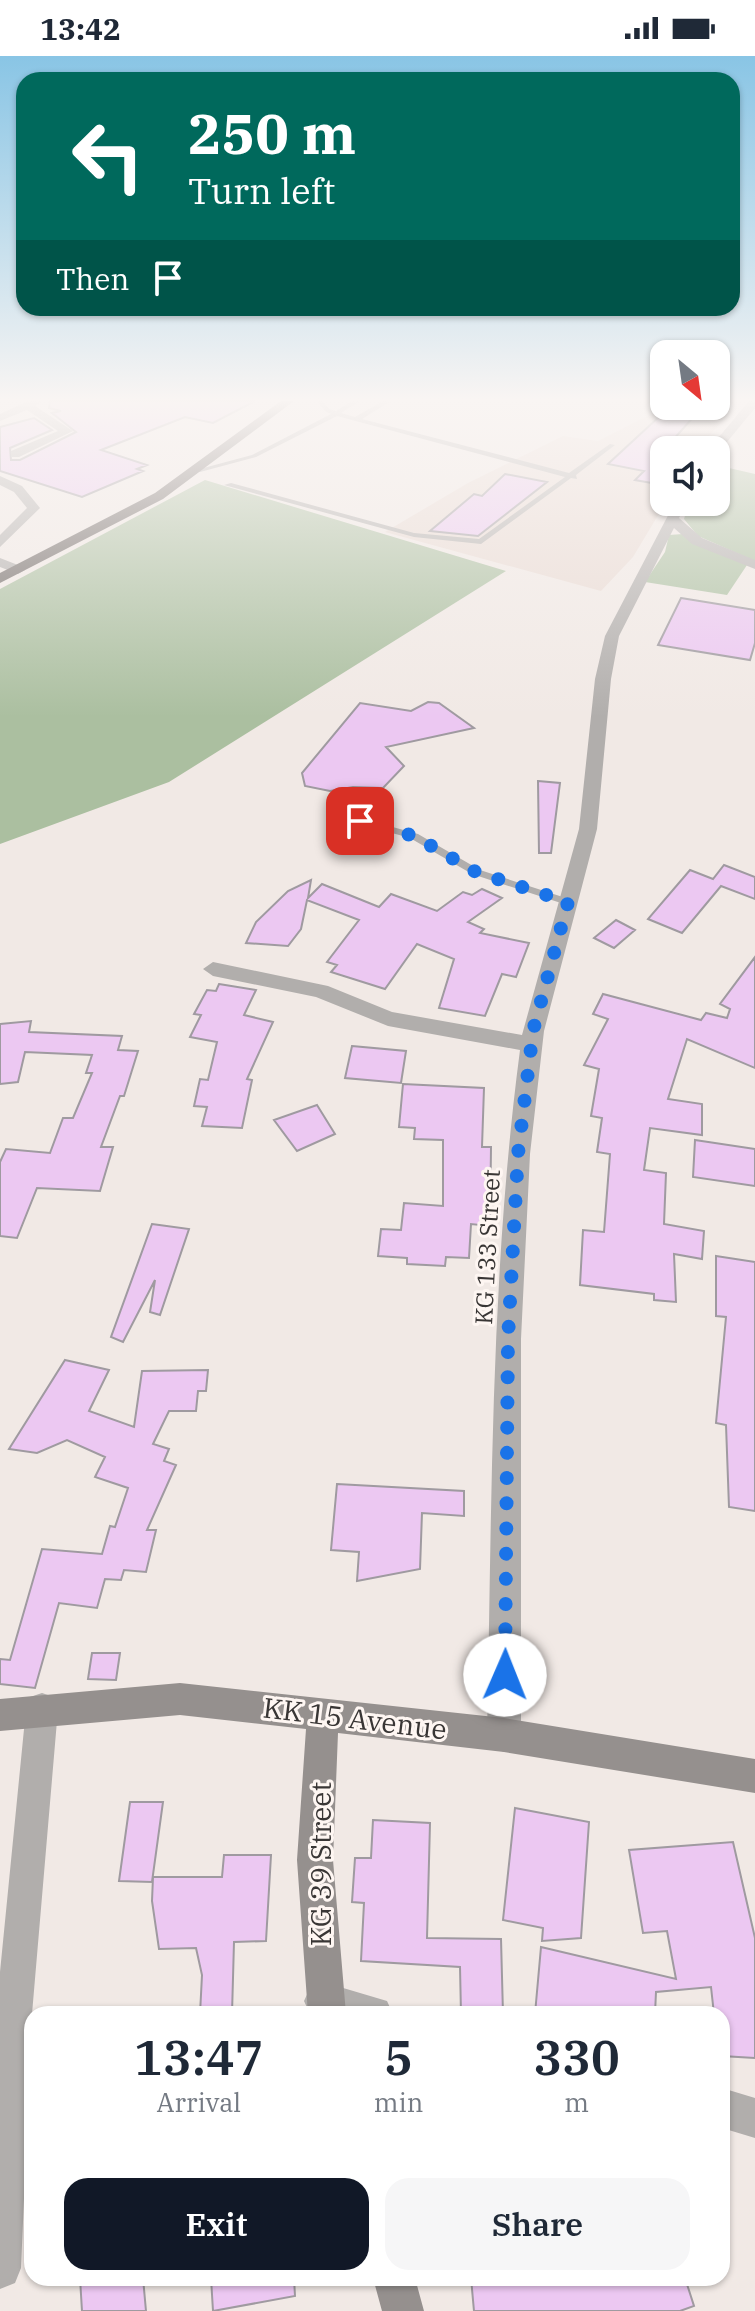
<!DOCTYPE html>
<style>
:root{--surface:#fff;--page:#f6f6f7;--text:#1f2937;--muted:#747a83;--accent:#111827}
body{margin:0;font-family:"IBM Plex Serif",serif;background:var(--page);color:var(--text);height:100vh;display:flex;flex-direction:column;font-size:30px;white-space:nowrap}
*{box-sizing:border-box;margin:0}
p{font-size:26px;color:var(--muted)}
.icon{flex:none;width:44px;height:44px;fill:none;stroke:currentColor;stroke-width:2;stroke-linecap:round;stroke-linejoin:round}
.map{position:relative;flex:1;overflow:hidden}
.panel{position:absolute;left:24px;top:1950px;width:706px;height:280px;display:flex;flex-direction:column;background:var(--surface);border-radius:24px;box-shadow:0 2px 6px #0004}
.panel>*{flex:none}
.banner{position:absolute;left:16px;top:16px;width:724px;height:244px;border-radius:24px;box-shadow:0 2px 6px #0004;background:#00695c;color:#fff;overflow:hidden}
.needle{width:52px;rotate:151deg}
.controls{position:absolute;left:650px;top:284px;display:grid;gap:16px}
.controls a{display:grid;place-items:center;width:80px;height:80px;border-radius:16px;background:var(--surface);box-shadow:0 2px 6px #0004;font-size:40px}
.pin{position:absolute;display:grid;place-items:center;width:68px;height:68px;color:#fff;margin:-34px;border-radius:16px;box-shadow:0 4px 12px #0006}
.me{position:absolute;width:88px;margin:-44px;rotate:1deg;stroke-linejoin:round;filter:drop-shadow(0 0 6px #0008)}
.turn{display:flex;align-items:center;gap:28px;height:168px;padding:0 40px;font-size:36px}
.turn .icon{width:104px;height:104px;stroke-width:2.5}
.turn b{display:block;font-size:56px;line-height:68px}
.then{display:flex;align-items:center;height:76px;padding:0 40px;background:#0003;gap:16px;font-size:30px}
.eta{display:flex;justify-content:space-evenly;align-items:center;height:136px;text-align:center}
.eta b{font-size:48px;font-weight:600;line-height:56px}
.button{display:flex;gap:16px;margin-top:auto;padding:16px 40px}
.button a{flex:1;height:92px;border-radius:24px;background:var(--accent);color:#fff;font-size:32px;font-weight:600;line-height:92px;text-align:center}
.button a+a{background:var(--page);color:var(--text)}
.status{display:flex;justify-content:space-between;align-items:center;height:56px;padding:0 40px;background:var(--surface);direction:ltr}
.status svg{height:22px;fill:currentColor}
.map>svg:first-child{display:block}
.built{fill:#e9dad3}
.green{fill:#abbfa0}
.building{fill:#ecc8f2;stroke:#9f9aa0;stroke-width:2}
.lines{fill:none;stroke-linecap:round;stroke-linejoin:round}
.lane{fill:#b1aeac;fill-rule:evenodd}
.street{fill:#b1aeac;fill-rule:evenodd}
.secondary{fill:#95908e;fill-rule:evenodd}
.highway{fill:#706966;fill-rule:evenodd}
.route{stroke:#1a73e8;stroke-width:14;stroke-dasharray:0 25.2}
.labels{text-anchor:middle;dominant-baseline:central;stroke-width:6;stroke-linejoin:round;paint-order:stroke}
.street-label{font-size:24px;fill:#393635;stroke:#fef6f2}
.near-street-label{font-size:28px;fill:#393635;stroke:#fef6f2}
</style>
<div class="status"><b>13:42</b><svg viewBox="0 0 49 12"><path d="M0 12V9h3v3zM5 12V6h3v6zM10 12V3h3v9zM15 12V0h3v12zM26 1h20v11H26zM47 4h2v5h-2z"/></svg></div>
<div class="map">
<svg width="755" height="2255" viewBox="0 0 755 2255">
<rect width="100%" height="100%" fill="#f1e9e5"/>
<!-- built -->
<path class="built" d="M716,347L733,353L696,394H664L666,446L633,501L601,535L385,476L468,427L563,380L598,385L667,350H716Z"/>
<!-- green -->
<path class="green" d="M716,409L755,418V505L698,480L684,463L689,446H716Z
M205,424L506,515L169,726L0,788V533Z
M683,478L747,509L727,539L645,526L665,496L669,479Z"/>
<!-- building -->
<path class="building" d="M50,345H255L213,367L185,361L101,394L147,409L137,413L143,415L82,441L0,415V371L34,362L52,374L10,392L11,404H20L76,376L52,357L61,355L49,352Z
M674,354L697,357L664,394V421L657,428L635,424L644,415L608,408L662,358L669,359Z
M505,418L547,426L478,480L430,475L474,438L482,440Z
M681,542L755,554V587L750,604L658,589Z
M428,646L439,647L474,672L386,691L404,710L383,732L353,731L330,735L305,730L302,717L360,647L411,655Z
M538,725L560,727L551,797H539Z
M724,809L755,821V843L721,830L682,877L648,863L690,814L713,823Z
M311,824L308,842L322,828L379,851L391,838L437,855L463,836L472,839L482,833L502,842L468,866L484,873L480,877L529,887L516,921L502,918L485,960L439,952L454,903L417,888L385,933L331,916L337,909L327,906L359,864L307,844L301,873L288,890L246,887L256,866L288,835Z
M616,864L635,874L614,892L594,882Z
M755,901V1012L687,983L668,1043L702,1048V1079L650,1072L644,1114L666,1117L664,1168L704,1175L702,1203L674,1198L676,1246L654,1244V1238L580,1229L583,1174L604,1176L610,1098L597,1096L602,1062L591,1060L599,1013L584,1009L608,963L593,958L603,938L701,964L706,957L727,962L730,953L720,948Z
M219,928L256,934L244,959L273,966L247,1023L252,1024L242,1072L202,1070L207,1051L194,1050L200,1023L208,1024L217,986L190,981L201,959L194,958L207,934L216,935Z
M31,965L29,976L122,980L118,994L138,995L124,1040H120L101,1091H113L100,1135L37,1132L17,1182L0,1180V1106L6,1093L50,1097L63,1062H73L92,1017H86L92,999L25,996L18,1026L0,1028V968Z
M352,990L406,995L401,1027L345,1022Z
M403,1028L484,1032L482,1091H491L490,1170L471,1168L469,1202L446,1201L445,1210L407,1208V1202L378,1200L381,1173L401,1174L404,1147L443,1150V1084L414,1083L415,1072L399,1071Z
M317,1049L335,1078L297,1095L274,1064Z
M695,1084L755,1093V1130L693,1121Z
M152,1168L189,1173L160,1259L150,1256L155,1224L123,1286L111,1281Z
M716,1200L755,1206V1455L729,1451L726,1369L716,1367L726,1261L716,1260Z
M65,1304L109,1314L89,1355L134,1371L142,1315L208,1314L206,1335H198L196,1355H169L153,1388L169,1393L164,1405L176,1409L147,1474H156L146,1516L124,1514L121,1524L105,1523L97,1552L59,1547L35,1632L0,1628V1603L10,1604L42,1493L102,1498L110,1470L115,1471L128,1432L95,1421L105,1401L67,1384L37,1397L9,1393Z
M337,1428L464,1435V1460L422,1457L420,1513L357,1525L359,1496L331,1494Z
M92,1597H120L116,1624L88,1623Z
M130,1746H163L152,1826L119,1825Z
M515,1752L589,1766L581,1882L542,1885L543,1872L503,1864Z
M373,1764L430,1767L427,1882L501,1883L503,1958H461L460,1911L361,1905L364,1847L352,1846L355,1802H371Z
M733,1786L755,1882V2002L722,2000V1958H714L711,1931L656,1936L655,1958H535L541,1891L676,1923L667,1875L643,1877L629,1794Z
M224,1799H271L266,1885L234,1886L232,1958H200L202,1919L196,1892L159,1893L152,1845L153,1821H222Z
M80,2222H143L146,2255H82Z
M211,2222H294L295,2240L213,2255Z
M471,2222H685L694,2250L680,2255H474Z"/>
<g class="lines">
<!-- lane -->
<path class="lane" d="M317,345H323L329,353L336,355L352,345H360L341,357L355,361L383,345H391L362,363L569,417L610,388L615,389L576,419L577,423L571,422L481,488L414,481L224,429L231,427L414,477L479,483L565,421L337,360L256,401L200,416L196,414L252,399L331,358L325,355Z
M360,762L418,778L480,814L572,844L574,846L572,848H564L472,818L410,782L356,767L355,765Z"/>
<!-- street -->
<path class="street" d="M28,345H43L35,350L73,375L19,401H11V395L58,375L27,354L0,365V358Z
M749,345H755V352L718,397L708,394Z
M0,420L22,430L40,452L0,491V479L27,452L14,436L0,429Z
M675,446H687L679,462L702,482L755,504V513L692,488L674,472L619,580L611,623L597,773L544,975L530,1098L521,1283V1679L516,1691L504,1696L492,1691L487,1679C492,1450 490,1221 520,994L388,970L316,941L213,920L203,913L213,906L328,930L392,956L522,979L579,773L595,623L605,580Z
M0,502L23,511L25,514L18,518L0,511Z
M42,1637L54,1641L58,1653L32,1958L21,2212L15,2227L0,2233V1916L26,1653L30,1641Z
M323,1926L387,1945L393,1958H310L304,1945L310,1932Z
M722,2032L755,2042V2082L722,2072Z"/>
<!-- secondary -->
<path class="secondary" d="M180,1627L504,1662L755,1703V1737L504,1696L338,1677L333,1804L346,1958H308L297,1804L306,1673L180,1659L0,1675V1643Z
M373,2222H415L424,2255H382Z"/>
<!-- highway -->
<path class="highway" d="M281,345H294L163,443L0,527V517L155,437Z"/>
</g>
<!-- sky -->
<linearGradient id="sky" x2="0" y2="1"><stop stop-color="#89c5e5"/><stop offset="0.52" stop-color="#f9f5f3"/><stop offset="1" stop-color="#f9f5f3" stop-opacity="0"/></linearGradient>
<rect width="755" height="661" fill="url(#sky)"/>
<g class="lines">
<!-- route -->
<path class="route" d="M360,765L414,780L476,816L568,846L533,975L518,1098L508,1283L505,1619"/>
</g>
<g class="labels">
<!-- street labels -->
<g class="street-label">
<text transform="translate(487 1191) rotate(-87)">KG 133 Street</text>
</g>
<!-- near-street labels -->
<g class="near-street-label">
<text transform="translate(355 1662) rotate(7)">KK 15 Avenue</text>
<text transform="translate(320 1808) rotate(-90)">KG 39 Street</text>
</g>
</g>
</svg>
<div class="controls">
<a><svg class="needle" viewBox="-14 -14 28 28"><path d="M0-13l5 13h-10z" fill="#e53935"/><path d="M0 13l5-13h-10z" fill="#747a83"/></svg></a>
<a><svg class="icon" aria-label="sound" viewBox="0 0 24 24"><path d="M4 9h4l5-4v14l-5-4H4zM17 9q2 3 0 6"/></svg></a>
</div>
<div class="pin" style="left:360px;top:765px;background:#d93025"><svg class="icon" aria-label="arrive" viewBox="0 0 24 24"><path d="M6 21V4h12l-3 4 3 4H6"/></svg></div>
<svg class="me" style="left:505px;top:1619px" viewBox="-20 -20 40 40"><circle r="19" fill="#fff"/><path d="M0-13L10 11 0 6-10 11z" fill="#1a73e8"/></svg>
<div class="banner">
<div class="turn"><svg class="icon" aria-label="left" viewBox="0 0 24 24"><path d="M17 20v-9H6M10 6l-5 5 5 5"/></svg><div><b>250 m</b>Turn left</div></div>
<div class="then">Then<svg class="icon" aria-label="arrive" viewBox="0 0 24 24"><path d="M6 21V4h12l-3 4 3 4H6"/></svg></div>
</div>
<section class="panel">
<div class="eta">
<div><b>13:47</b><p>Arrival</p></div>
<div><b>5</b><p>min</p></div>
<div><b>330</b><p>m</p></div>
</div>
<div class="button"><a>Exit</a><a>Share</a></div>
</section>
</div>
